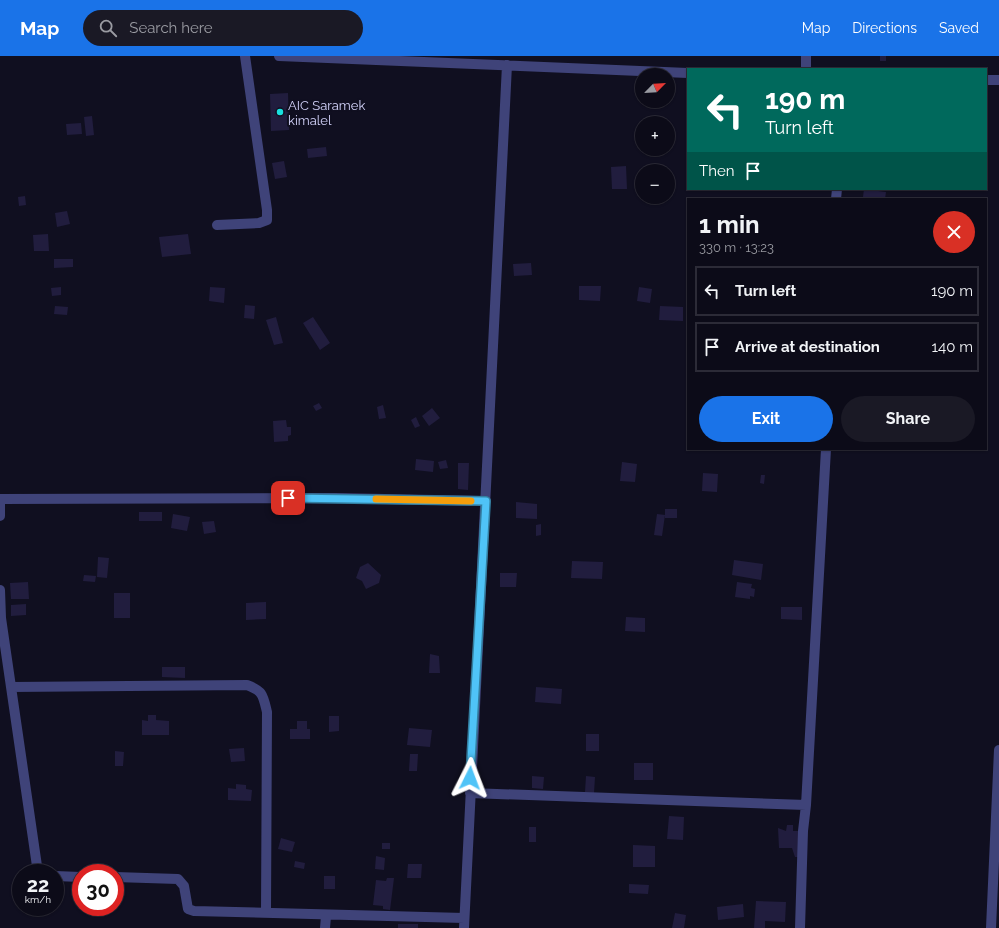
<!DOCTYPE html>
<meta charset="utf-8">
<style>
:root{--surface:#0c0b18;--page:#1a1925;--text:#f1f3f6;--muted:#9a9ba2;--line:#2c2b37;--accent:#1a73e8}
body{margin:0;font-family:Raleway,sans-serif;background:var(--page);color:var(--text);height:100vh;display:flex;flex-direction:column;font-size:15px;white-space:nowrap}
*{box-sizing:border-box;margin:0}
p{font-size:13px;color:var(--muted)}
.icon{flex:none;width:22px;height:22px;fill:none;stroke:currentColor;stroke-width:2;stroke-linecap:round;stroke-linejoin:round}
.map{position:relative;flex:1;overflow:hidden}
.panel{position:absolute;left:687px;top:142px;width:300px;height:252px;display:flex;flex-direction:column;background:var(--surface);border-radius:0px;box-shadow:0 1px 3px #0004,0 0 0 1px var(--line)}
.panel>*{flex:none}
.guide{position:absolute;left:687px;top:12px;width:300px;height:122px;border-radius:0px;box-shadow:0 1px 3px #0004,0 0 0 1px var(--line);background:#00695c;color:#fff;overflow:hidden}
.needle{width:26px;rotate:66deg}
.buttons{position:absolute;left:635px;top:12px;display:grid;gap:8px}
.buttons a{display:grid;place-items:center;width:40px;height:40px;border-radius:50%;background:var(--surface);box-shadow:0 1px 3px #0004,0 0 0 1px var(--line);font-size:20px}
.speed{position:absolute;left:12px;top:808px;display:flex;gap:8px;font-size:20px;font-weight:700;text-align:center}
.speed>*{display:grid;place-content:center;width:52px;height:52px;border-radius:50%;background:var(--surface);box-shadow:0 1px 3px #0004,0 0 0 1px var(--line);line-height:1}
.speed small{font-size:10px;font-weight:400}
.speed .limit{border:6px solid #d22;background:#fff;color:#111}
.pin{position:absolute;display:grid;place-items:center;width:34px;height:34px;color:#fff;margin:-17px;border-radius:8px;box-shadow:0 2px 6px #0006}
.me{position:absolute;width:44px;margin:-22px;rotate:3deg;stroke-linejoin:round;filter:drop-shadow(0 0 3px #0008)}
.turn{display:flex;align-items:center;gap:14px;height:84px;padding:0 12px;font-size:18px}
.turn .icon{width:52px;height:52px;stroke-width:2.5}
.turn b{display:block;font-size:28px;line-height:34px}
.then{display:flex;align-items:center;height:38px;padding:0 12px;background:#0003;gap:8px;font-size:15px}
.round{display:grid;place-items:center;flex:none;width:42px;height:42px;border-radius:21px;background:var(--page)}
.summary{display:flex;align-items:center;justify-content:space-between;height:68px;padding:0 12px}
h1{font-size:24px;font-weight:700;line-height:30px}
.action{display:flex;gap:8px;margin-top:auto;padding:8px 12px}
.action a{flex:1;height:46px;border-radius:24px;background:var(--accent);color:#fff;font-size:16px;font-weight:700;line-height:46px;text-align:center}
.action a+a{background:var(--page);color:var(--text)}
ul{padding:0;list-style:none}
li{display:flex;align-items:center;gap:12px;height:50px;margin:0 8px 6px;padding:0 4px;border:2px solid var(--line);border-radius:0px}
li div{flex:1}
li b{display:block;font-size:15px}
li em{font-style:normal}
header{display:flex;align-items:center;gap:24px;box-sizing:border-box;height:56px;padding:0 20px;background:var(--accent);color:#fff}
header strong{font-size:19px}
nav{display:flex;gap:22px;margin-inline-start:auto;font-size:14px}
.search{width:280px;height:36px;background:var(--page);display:flex;align-items:center;gap:10px;box-sizing:border-box;padding:0 14px;border-radius:22px;color:var(--muted);font-size:15px}
.map>svg:first-child{display:block}
.building{fill:#211d3e}
.lines{fill:none;stroke-linecap:round;stroke-linejoin:round}
.minor{stroke:#3f4379;stroke-width:10}
.route-casing{stroke:#337fa1;stroke-width:10}
.route{stroke:#4fc3f7;stroke-width:7}
.slow{stroke:#f59e0b;stroke-width:7}
.poi-dot{fill:#19e0e0;stroke:#100f20;stroke-width:1.5}
.labels{text-anchor:middle;dominant-baseline:central;stroke-width:4;stroke-linejoin:round;paint-order:stroke}
.poi-label{font-size:13px;fill:#d3d3fa;stroke:#100f20;text-anchor:start}
</style>
<header>
<strong>Map</strong>
<div class="search"><svg class="icon" aria-label="search" viewBox="0 0 24 24"><circle cx="10" cy="10" r="6"/><path d="M15 15l6 6"/></svg>Search here</div>
<nav><a>Map</a><a>Directions</a><a>Saved</a></nav>
</header>
<div class="map">
<svg width="999" height="872" viewBox="0 0 999 872">
<rect width="100%" height="100%" fill="#100f20"/>
<!-- building -->
<path class="building" d="M880,0H886V5H880Z
M288,37L289,74L271,75L270,38Z
M92,60L94,79L86,80L84,61Z
M81,67L82,78L67,79L66,68Z
M326,91L327,100L308,102L307,93Z
M284,105L287,121L275,123L272,107Z
M626,110L627,133H612L611,111Z
M864,133L886,136L885,143L863,141Z
M25,140L26,149L19,150L18,141Z
M67,155L70,168L57,171L55,157Z
M48,178L49,195H34L33,179Z
M188,178L191,198L162,201L159,181Z
M54,203H73V211L54,212Z
M531,207L532,219L514,220L513,208Z
M579,230H601L600,245L579,244Z
M61,231V239L52,240L51,232Z
M210,231L225,232L224,247L209,245Z
M639,231L652,233L650,247L637,245Z
M245,249L255,250L254,263L244,262Z
M55,250L68,251L67,259L54,258Z
M660,250L683,251V265L659,264Z
M276,261L283,287L274,289L266,264Z
M313,261L330,287L320,294L303,267Z
M319,347L322,352L316,355L313,350Z
M383,349L386,362L379,363L377,351Z
M432,352L440,362L429,370L422,360Z
M416,361L420,370L415,372L411,364Z
M286,364L287,371H291V379L288,380V385L274,386L273,365Z
M416,403L434,405L433,416L415,414Z
M446,404L448,412L440,413L438,406Z
M622,406L637,408L635,426L620,425Z
M458,407H469L468,434L458,433Z
M703,417L718,418L717,436L702,435Z
M761,419H765L764,428L760,427Z
M516,446L537,448V463L516,462Z
M665,453H677V462H665Z
M139,456H162V465H139Z
M173,458L190,461L187,475L171,472Z
M657,458L665,459L662,480L654,479Z
M214,465L216,476L204,478L202,466Z
M541,468V479L536,480V469Z
M98,501L109,502L107,522L97,521Z
M734,504L763,508L761,524L732,519Z
M572,505L603,506L602,523L571,522Z
M368,507L381,519L379,527L366,533L362,525L356,522L360,511Z
M500,517H517L516,531H500Z
M84,519L96,520L95,526L83,525Z
M28,526L29,543H11L10,527Z
M737,526L752,528L751,532L755,533L754,541L750,540V543L735,541Z
M114,537H130V562H114Z
M266,546V563L246,564V547Z
M26,548V559L11,560V549Z
M781,551H802V564L781,563Z
M626,561L645,562V576L625,575Z
M430,598L439,600L440,617H429Z
M162,611H185V622L162,621Z
M536,631L562,633L561,648L535,646Z
M148,659H156V664L169,665V679H142V664L148,665Z
M329,660H339V675L329,676Z
M297,665H307V673H310V683H290V673H297Z
M409,672L432,674L430,691L407,689Z
M586,678H599V695H586Z
M244,692L245,705L231,706L229,693Z
M115,695L124,696L123,710H115Z
M410,698H418L417,715H409Z
M634,707H653V724H634Z
M532,720L544,721L543,733L532,732Z
M586,720L595,721L594,737L585,736Z
M236,728L246,729V733L252,734L251,745L228,744V732L236,733Z
M669,760L684,761L683,784L667,783Z
M787,769H793V775H803L801,801H795L792,792H779L778,772L786,775Z
M529,771H536V786H529Z
M281,782L295,786L292,796L278,793Z
M382,787H390V793H382Z
M633,789L655,790V811H633Z
M376,800L385,802L384,814L375,813Z
M295,805L305,807L304,813L294,811Z
M408,808H422L421,822H407Z
M324,820H335V833H324Z
M387,822H394L390,854L383,853V850L373,849L376,824L386,825Z
M629,828L649,829L648,838L629,837Z
M756,845L786,846L785,866L765,865V872H754Z
M743,848L744,861L718,864L717,851Z
M675,857L686,859L684,872H672Z
M398,868H418V872H398Z"/>
<g class="lines">
<!-- minor -->
<path class="minor" d="M279,0L688,17
M806,13V0
M986,24H999
M836,143L837,133
M217,169L259,167L267,164V154L245,0
M0,443L335,442L486,445
M0,460V443
M0,534L1,562L37,810L42,817
M11,631L247,629C263,635 263,639 267,656L266,856
M470,737L806,749
M55,820L81,821
M115,821L178,823L184,830L188,853L194,855L464,862
M325,872L326,860
M464,872L507,9
M800,872L803,775L806,749L826,393
M991,872L999,694"/>
</g>
<g class="lines">
<!-- route casing -->
<g class="route-casing">
<path id="route" d="M288,442L486,445L470,722"/>
</g>
<!-- route -->
<use href="#route" class="route"/>
<!-- slow -->
<path class="slow" d="M376,443L471,445"/>
</g>
<!-- markers -->
<circle class="poi-dot" cx="280" cy="56" r="4"/>
<g class="labels">
<!-- poi labels -->
<g class="poi-label">
<text x="288" y="49">AIC Saramek<tspan x="288" dy="15">kimalel</tspan></text>
</g>
</g>
</svg>
<div class="buttons">
<a><svg class="needle" viewBox="-14 -14 28 28"><path d="M0-13l5 13h-10z" fill="#e53935"/><path d="M0 13l5-13h-10z" fill="#9a9ba2"/></svg></a>
<a>+</a>
<a>−</a>
</div>
<div class="speed"><div>22<small>km/h</small></div><div class="limit">30</div></div>
<div class="pin" style="left:288px;top:442px;background:#d93025"><svg class="icon" aria-label="arrive" viewBox="0 0 24 24"><path d="M6 21V4h12l-3 4 3 4H6"/></svg></div>
<svg class="me" style="left:470px;top:722px" viewBox="-20 -20 40 40"><path d="M0-17L14 15 0 8-14 15z" fill="#4fc3f7" stroke="#fff" stroke-width="4"/></svg>
<div class="guide">
<div class="turn"><svg class="icon" aria-label="left" viewBox="0 0 24 24"><path d="M17 20v-9H6M10 6l-5 5 5 5"/></svg><div><b>190 m</b>Turn left</div></div>
<div class="then">Then<svg class="icon" aria-label="arrive" viewBox="0 0 24 24"><path d="M6 21V4h12l-3 4 3 4H6"/></svg></div>
</div>
<section class="panel">
<div class="summary"><div><h1>1 min</h1><p>330 m · 13:23</p></div><a class="round" style="background:#d93025;color:#fff"><svg class="icon" aria-label="close" viewBox="0 0 24 24"><path d="M6 6l12 12M18 6L6 18"/></svg></a></div>
<ul>
<li><svg class="icon" aria-label="left" viewBox="0 0 24 24"><path d="M17 20v-9H6M10 6l-5 5 5 5"/></svg><div><b>Turn left</b></div><em>190 m</em></li>
<li><svg class="icon" aria-label="arrive" viewBox="0 0 24 24"><path d="M6 21V4h12l-3 4 3 4H6"/></svg><div><b>Arrive at destination</b></div><em>140 m</em></li>
</ul>
<div class="action"><a>Exit</a><a>Share</a></div>
</section>
</div>
